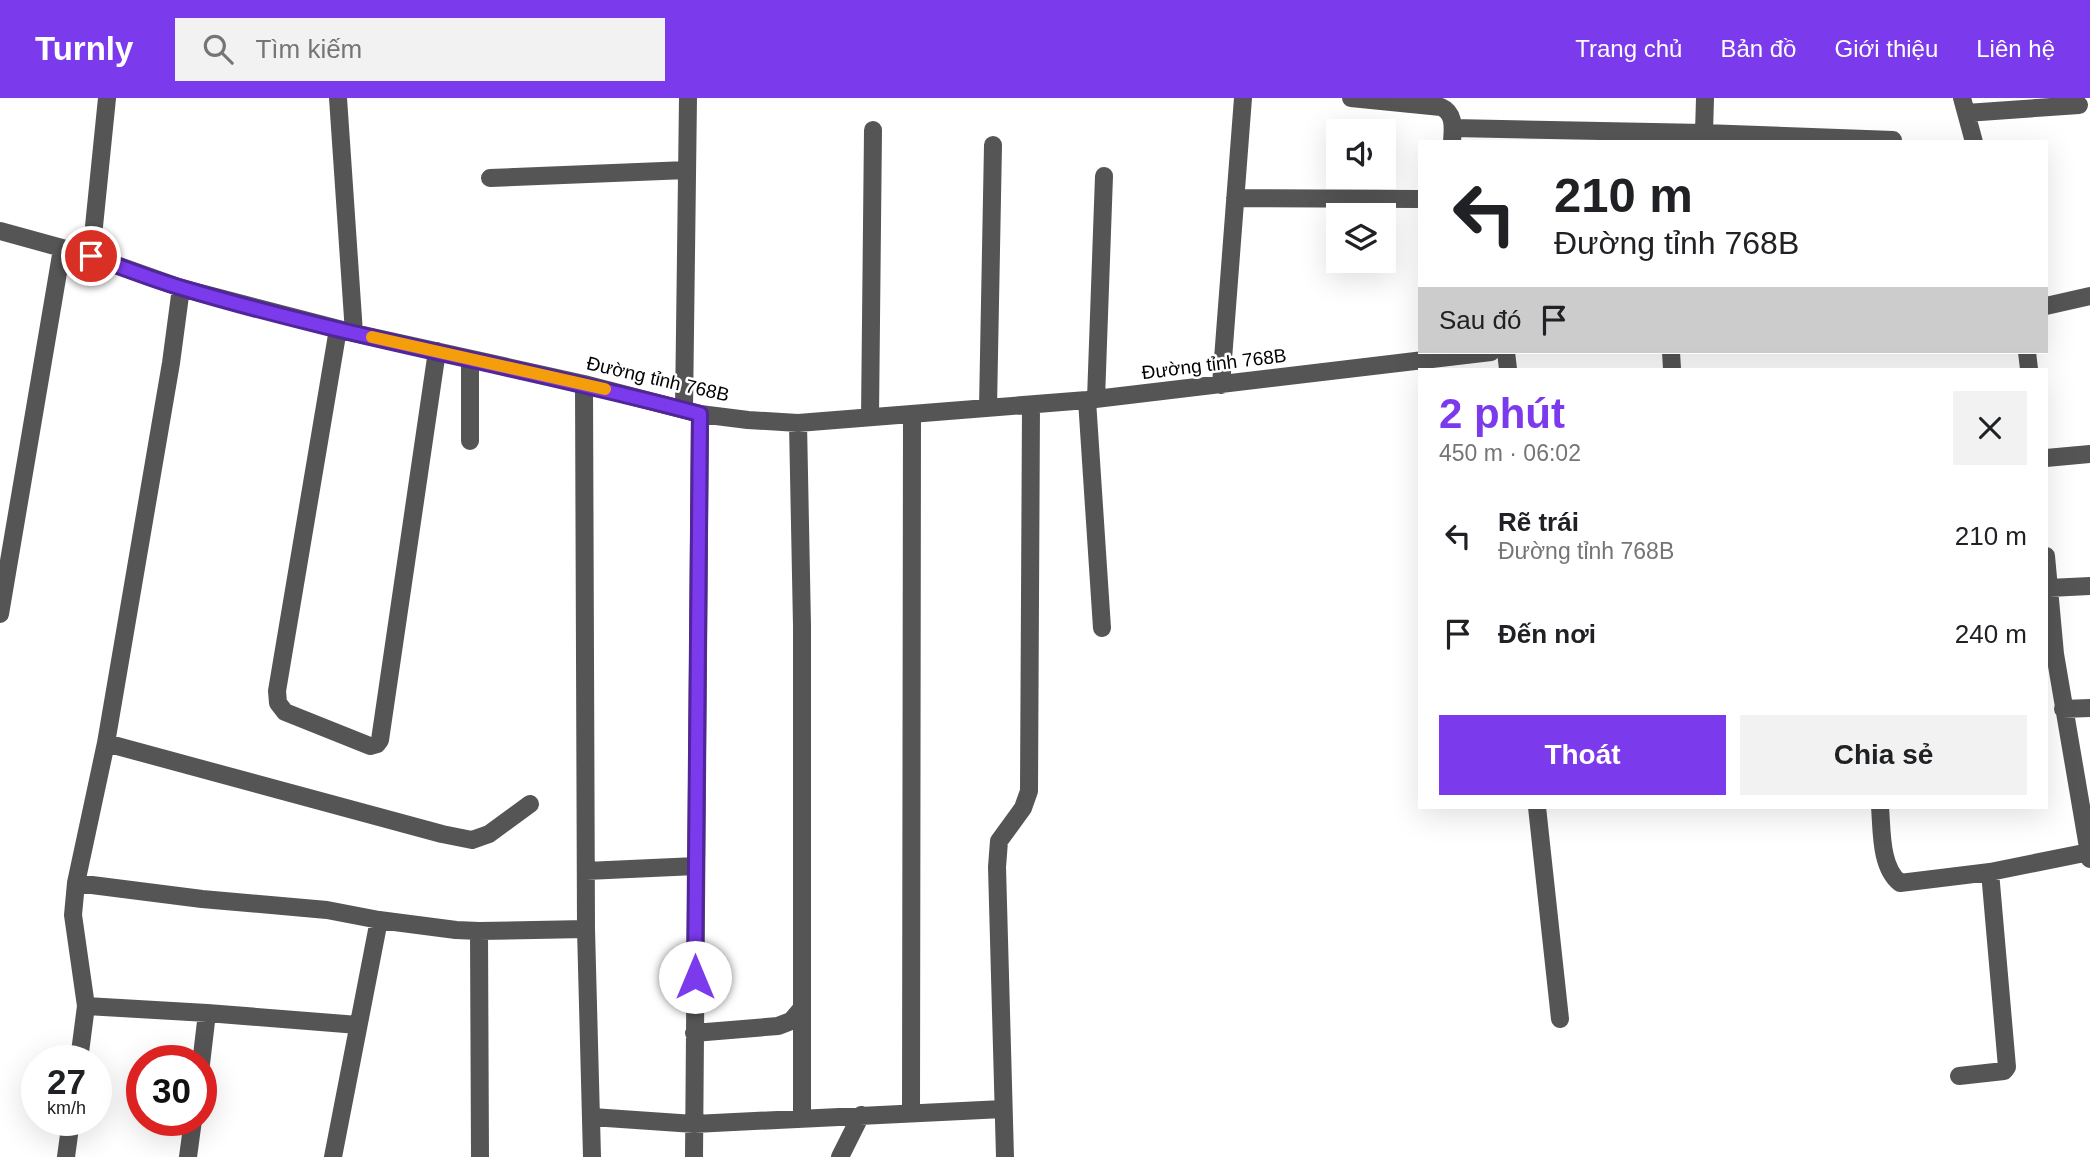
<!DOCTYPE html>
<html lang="vi">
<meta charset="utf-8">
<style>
:root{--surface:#fff;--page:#f2f2f2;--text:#202124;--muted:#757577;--accent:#7c3aed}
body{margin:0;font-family:Arial,sans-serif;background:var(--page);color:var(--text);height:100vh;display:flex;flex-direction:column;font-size:26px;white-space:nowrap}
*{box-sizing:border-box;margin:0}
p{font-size:23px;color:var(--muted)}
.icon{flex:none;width:38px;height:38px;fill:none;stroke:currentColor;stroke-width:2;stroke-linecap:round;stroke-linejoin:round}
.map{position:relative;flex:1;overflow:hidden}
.details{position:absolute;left:1418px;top:270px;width:630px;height:441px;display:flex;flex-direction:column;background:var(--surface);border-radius:0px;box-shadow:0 7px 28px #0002}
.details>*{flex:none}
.top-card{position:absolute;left:1418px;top:42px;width:630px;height:214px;border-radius:0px;box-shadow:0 7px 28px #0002;background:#fff;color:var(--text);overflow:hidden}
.buttons{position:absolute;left:1326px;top:21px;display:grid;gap:14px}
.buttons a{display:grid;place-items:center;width:70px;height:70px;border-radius:0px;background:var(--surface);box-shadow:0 7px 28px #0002;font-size:35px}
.speed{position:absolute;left:21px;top:947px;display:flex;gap:14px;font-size:35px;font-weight:700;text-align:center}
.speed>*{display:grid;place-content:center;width:91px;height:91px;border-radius:50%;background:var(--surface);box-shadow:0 7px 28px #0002;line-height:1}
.speed small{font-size:18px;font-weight:400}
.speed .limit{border:10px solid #d22;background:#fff;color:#111}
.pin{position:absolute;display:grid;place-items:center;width:60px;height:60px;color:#fff;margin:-30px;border:4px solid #fff;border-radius:50%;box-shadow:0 2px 7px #0007}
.me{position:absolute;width:77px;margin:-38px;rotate:0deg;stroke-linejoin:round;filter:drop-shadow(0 0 5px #0008)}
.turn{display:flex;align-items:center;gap:24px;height:147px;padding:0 21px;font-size:32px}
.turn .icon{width:91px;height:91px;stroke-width:2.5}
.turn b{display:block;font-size:49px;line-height:60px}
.then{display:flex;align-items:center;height:66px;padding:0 21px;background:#0003;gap:14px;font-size:26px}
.round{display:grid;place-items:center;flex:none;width:74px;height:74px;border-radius:0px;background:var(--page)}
.head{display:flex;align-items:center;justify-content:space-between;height:119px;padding:0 21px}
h1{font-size:42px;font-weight:700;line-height:52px;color:var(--accent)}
.button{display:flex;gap:14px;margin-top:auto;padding:14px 21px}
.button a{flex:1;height:80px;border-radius:0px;background:var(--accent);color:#fff;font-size:28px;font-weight:700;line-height:80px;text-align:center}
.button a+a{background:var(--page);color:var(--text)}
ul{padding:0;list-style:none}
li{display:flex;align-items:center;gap:21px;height:98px;padding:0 21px}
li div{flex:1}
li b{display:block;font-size:26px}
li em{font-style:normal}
header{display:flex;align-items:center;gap:42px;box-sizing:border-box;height:98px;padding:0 35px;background:var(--accent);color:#fff}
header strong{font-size:33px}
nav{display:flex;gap:38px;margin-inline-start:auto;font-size:24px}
.search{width:490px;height:63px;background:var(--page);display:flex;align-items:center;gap:18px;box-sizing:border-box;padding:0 24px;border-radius:0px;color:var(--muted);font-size:26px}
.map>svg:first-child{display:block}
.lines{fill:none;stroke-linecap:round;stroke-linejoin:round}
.minor{stroke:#555;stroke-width:18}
.route-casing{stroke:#51269a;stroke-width:18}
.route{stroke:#7c3aed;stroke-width:12}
.slow{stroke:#f59e0b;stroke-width:12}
.labels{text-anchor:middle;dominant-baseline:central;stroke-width:5;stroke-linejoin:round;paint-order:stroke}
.street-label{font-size:19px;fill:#000;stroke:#fff}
</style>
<header>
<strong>Turnly</strong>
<div class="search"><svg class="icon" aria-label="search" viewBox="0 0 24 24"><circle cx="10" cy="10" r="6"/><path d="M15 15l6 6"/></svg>Tìm kiếm</div>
<nav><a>Trang chủ</a><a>Bản đồ</a><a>Giới thiệu</a><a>Liên hệ</a></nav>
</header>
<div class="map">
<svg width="2090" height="1059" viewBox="0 0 2090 1059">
<rect width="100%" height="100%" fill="#fff"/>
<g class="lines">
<!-- minor -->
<path class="minor" d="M338,0L354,235
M1351,0L1441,9C1455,15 1453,30 1452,44
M1962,0L1974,44
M1966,15L2079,7
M1453,30L1704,35L1893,42
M1704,35L1705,0
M490,80L687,72
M1235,100L1419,101
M0,133L91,158L181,190L354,235L584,286L700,316L748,322L798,325L1087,302L1491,254
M91,158L107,0
M2046,208L2090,198
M338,231L277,593L278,605L285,614L370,648L377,646L380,642L437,253
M1506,254L1508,271
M1671,254L1672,271
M2027,254L2029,271
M584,286L586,831L592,1059
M1221,287L1243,0
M1096,301L1104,78
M1087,302L1102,530
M988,310L993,47
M684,311L688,0
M870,319L873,32
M798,325L802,528V1021
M470,343V261
M2046,360L2090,356
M2046,458L2055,556L2090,761
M2049,490L2090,488
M0,516L62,151
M2063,611L2090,610
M106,645L171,265L181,190
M1537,709L1560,921
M1880,709C1882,732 1880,769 1900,785L1990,774L2089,754
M586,773L696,768
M76,785L202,801L327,812L379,822L456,832L479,833L586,831
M479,833L480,1059
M86,908L207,915L201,966
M207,915L358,927
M694,935L778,928L791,923L802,910
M79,962L86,908L73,817L76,785L106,645L442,736L472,742L489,736L530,706
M1959,978L2004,973L2007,969L1990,774
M911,1015L912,316
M592,1019L694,1026L1003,1011
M66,1059L71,1022
M188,1059L193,1022
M333,1059L379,822
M694,1059L700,316
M840,1059L861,1017
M1005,1059L997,769L999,743L1023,710L1029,693L1031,307"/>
</g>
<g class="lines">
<!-- route casing -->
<g class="route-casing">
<path id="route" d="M91,158C121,169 151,181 182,190C352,241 528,270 700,316L695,879"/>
</g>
<!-- route -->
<use href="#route" class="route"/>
<!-- slow -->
<path class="slow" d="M372,239L605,291"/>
</g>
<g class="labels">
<!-- street labels -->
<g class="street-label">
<text transform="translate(1214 266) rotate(-7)">Đường tỉnh 768B</text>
<text transform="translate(658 281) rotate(13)">Đường tỉnh 768B</text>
</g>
</g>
</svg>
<div class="buttons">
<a><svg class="icon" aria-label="sound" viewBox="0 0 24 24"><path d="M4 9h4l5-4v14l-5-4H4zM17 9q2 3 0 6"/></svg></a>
<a><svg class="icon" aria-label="layers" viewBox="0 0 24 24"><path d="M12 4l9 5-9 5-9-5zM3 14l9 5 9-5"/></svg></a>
</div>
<div class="speed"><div>27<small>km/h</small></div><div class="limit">30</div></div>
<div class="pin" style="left:91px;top:158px;background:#d93025"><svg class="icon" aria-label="arrive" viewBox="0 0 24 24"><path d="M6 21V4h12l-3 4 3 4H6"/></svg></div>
<svg class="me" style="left:695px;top:879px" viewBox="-20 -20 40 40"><circle r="19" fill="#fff"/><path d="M0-13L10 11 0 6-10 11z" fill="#7c3aed"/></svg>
<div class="top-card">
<div class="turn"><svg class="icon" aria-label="left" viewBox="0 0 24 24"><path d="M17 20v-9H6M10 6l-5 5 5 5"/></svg><div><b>210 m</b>Đường tỉnh 768B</div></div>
<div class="then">Sau đó<svg class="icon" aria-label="arrive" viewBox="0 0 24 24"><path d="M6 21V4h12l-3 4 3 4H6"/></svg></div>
</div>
<section class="details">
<div class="head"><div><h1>2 phút</h1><p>450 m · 06:02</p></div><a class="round"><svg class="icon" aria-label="close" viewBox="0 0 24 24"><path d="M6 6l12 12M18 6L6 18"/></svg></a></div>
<ul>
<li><svg class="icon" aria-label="left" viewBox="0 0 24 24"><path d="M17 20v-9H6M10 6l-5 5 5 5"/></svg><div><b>Rẽ trái</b><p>Đường tỉnh 768B</p></div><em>210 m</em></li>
<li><svg class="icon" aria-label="arrive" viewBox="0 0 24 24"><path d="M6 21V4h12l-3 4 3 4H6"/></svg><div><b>Đến nơi</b></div><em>240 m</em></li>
</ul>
<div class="button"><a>Thoát</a><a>Chia sẻ</a></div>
</section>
</div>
